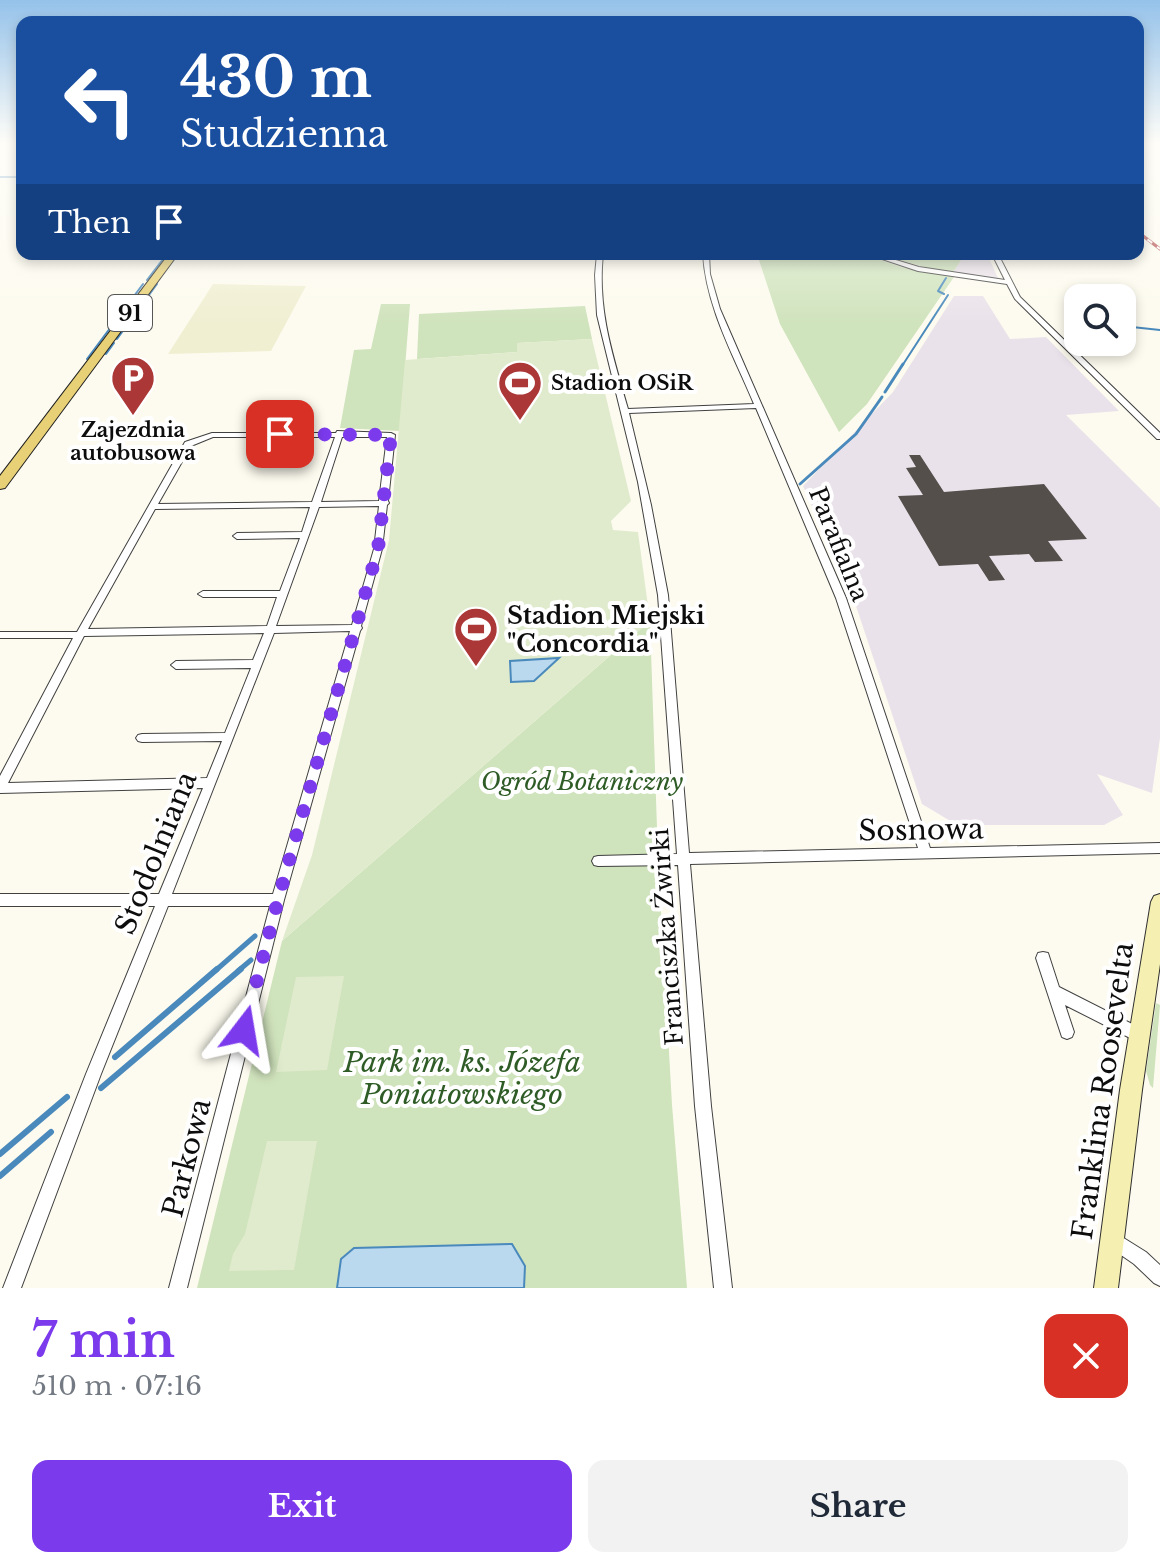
<!DOCTYPE html>
<meta charset="utf-8">
<style>
:root{--surface:#fff;--page:#f2f2f3;--text:#1f2937;--muted:#747a83;--accent:#7c3aed}
body{margin:0;font-family:"Libre Baskerville",serif;background:var(--page);color:var(--text);height:100vh;display:flex;flex-direction:column;font-size:30px;white-space:nowrap}
*{box-sizing:border-box;margin:0}
p{font-size:26px;color:var(--muted)}
.icon{flex:none;width:44px;height:44px;fill:none;stroke:currentColor;stroke-width:2;stroke-linecap:round;stroke-linejoin:round}
.map{position:relative;height:1288px;overflow:hidden}
.sheet{display:flex;flex-direction:column;background:var(--surface);flex:1}
.sheet>*{flex:none}
.banner{position:absolute;left:16px;top:16px;width:1128px;height:244px;border-radius:16px;box-shadow:0 4px 12px #0003;background:#1a4fa0;color:#fff;overflow:hidden}
.fabs{position:absolute;left:1064px;top:284px;display:grid;gap:16px}
.fabs a{display:grid;place-items:center;width:72px;height:72px;border-radius:16px;background:var(--surface);box-shadow:0 4px 12px #0003;font-size:40px}
.pin{position:absolute;display:grid;place-items:center;width:68px;height:68px;color:#fff;margin:-34px;border-radius:16px;box-shadow:0 4px 12px #0006}
.me{position:absolute;width:88px;margin:-44px;rotate:14deg;stroke-linejoin:round;filter:drop-shadow(0 0 6px #0008)}
.turn{display:flex;align-items:center;gap:28px;height:168px;padding:0 32px;font-size:36px}
.turn .icon{width:104px;height:104px;stroke-width:2.5}
.turn b{display:block;font-size:56px;line-height:68px}
.then{display:flex;align-items:center;height:76px;padding:0 32px;background:#0003;gap:16px;font-size:30px}
.round{display:grid;place-items:center;flex:none;width:84px;height:84px;border-radius:16px;background:var(--page)}
.headline{display:flex;align-items:center;justify-content:space-between;height:136px;padding:0 32px}
h1{font-size:48px;font-weight:800;line-height:60px;color:var(--accent)}
.button{display:flex;gap:16px;margin-top:auto;padding:16px 32px}
.button a{flex:1;height:92px;border-radius:16px;background:var(--accent);color:#fff;font-size:32px;font-weight:800;line-height:92px;text-align:center}
.button a+a{background:var(--page);color:var(--text)}
.map>svg:first-child{display:block}
.industrial{fill:#eae2ea}
.farmland{fill:#f0efd2}
.green{fill:#cfe3bc}
.pitch{fill:#e0ebcd}
.water{fill:#bad8ee;stroke:#4a89bc;stroke-width:2}
.lines{fill:none;stroke-linecap:round;stroke-linejoin:round}
.stream-far3{stroke:#4a89bc;stroke-width:2}
.stream-far2{stroke:#4a89bc;stroke-width:3}
.stream-far1{stroke:#4a89bc;stroke-width:5}
.stream{stroke:#4a89bc;stroke-width:6}
.building{fill:#544f4b}
.street-casing{stroke:#404040;stroke-width:2}
.secondary-casing{stroke:#2f2f2f;stroke-width:2}
.primary-casing{stroke:#1e1e1e;stroke-width:2}
.street{fill:#fff;fill-rule:evenodd}
.secondary{fill:#f5f0b2;fill-rule:evenodd}
.primary{fill:#e7d075;fill-rule:evenodd}
.rail-casing{stroke:#ab3737;stroke-width:3}
.rail{stroke:#fff;stroke-width:2;stroke-dasharray:6;stroke-linecap:butt}
.route{stroke:#7c3aed;stroke-width:14;stroke-dasharray:0 25.2}
.labels{text-anchor:middle;dominant-baseline:central;stroke-width:8;stroke-linejoin:round;paint-order:stroke}
.far-poi-label{font-size:20px;font-weight:bold;fill:#0d0d0d;stroke:#fff;text-anchor:start}
.shield{fill:#fff;stroke:#565656;stroke-width:2}
.shield-label{font-size:22px;font-weight:bold;fill:#0d0d0d}
.street-label{font-size:24px;fill:#0d0d0d;stroke:#fff}
.poi-label{font-size:24px;font-weight:bold;fill:#0d0d0d;stroke:#fff;text-anchor:start}
.park-label{font-size:24px;font-style:italic;fill:#2f5c26;stroke:#fff}
.near-street-label{font-size:28px;fill:#0d0d0d;stroke:#fff}
.near-park-label{font-size:28px;font-style:italic;fill:#2f5c26;stroke:#fff}
</style>
<div class="map">
<svg width="1160" height="1288" viewBox="0 0 1160 1288">
<rect width="100%" height="100%" fill="#fdfbef"/>
<!-- industrial -->
<path class="industrial" d="M965,254H987L998,278L952,274Z
M954,296H983L1010,339L1046,337L1119,411L1066,415L1160,508V738L1152,793L1097,774L1123,815L1104,825H957L922,804L856,606L803,486L893,392Z"/>
<!-- farmland -->
<path class="farmland" d="M213,284L306,286L271,351L168,354Z"/>
<!-- green -->
<path class="green" d="M757,254H863L902,267L954,277L867,404L839,432L780,324Z
M875,254H965L952,274Z
M381,304H410L400,431L340,428L354,350L371,349Z
M585,306L592,339L517,343V352L417,359L419,314Z
M650,621L658,858L672,1105L687,1288H197L282,941Z
M1156,1003L1160,1005L1153,1088L1150,1085L1146,1071Z"/>
<!-- pitch -->
<path class="pitch" d="M592,339L631,501L611,521L613,530L638,532L650,621L282,941L312,855L389,540L405,360L517,352V343Z
M344,976L327,1070L276,1072L296,977Z
M267,1141H317L294,1270L229,1271L233,1254L245,1234Z"/>
<!-- water -->
<path class="water" d="M559,658L534,681L511,682L510,661Z
M512,1244L525,1266L524,1288H337L341,1259L354,1248Z"/>
<g class="lines">
<!-- stream-far3 -->
<path class="stream-far3" d="M0,177H22
M147,280L167,254
M944,294L938,291L946,278
M1132,327L1160,330
M117,339L157,284
M106,354L114,343
M87,359L143,284
M902,366L948,295"/>
<!-- stream-far2 -->
<path class="stream-far2" d="M885,392L903,364
M800,484L856,434L882,397"/>
<!-- stream-far1 -->
<path class="stream-far1" d="M215,971L255,936
M238,971L251,960"/>
<!-- stream -->
<path class="stream" d="M115,1057L217,969
M101,1088L241,969
M0,1154L67,1097
M0,1176L51,1132"/>
</g>
<!-- building -->
<path class="building" d="M909,455H920L944,492L1044,484L1087,539L1048,541L1063,561L1035,562L1029,554L989,556L1005,580L989,581L978,564L939,566L898,496L923,495L906,468L916,467Z"/>
<g class="lines">
<!-- street casing -->
<g class="street-casing">
<path id="street" d="M597,254H603C597,310 613,356 628,409L754,404C734,356 706,307 703,254H709L710,274L720,309L846,598L930,848L1160,843V853L690,864L711,1106L732,1288H714L695,1106L678,865L598,866L594,865L592,861L594,857L598,856L677,854L658,595L638,482L597,315L595,275ZM756,408L836,598L918,848L689,853L668,595L651,505L629,413Z
M867,254H876L919,267L1005,280L992,254H998L1020,297L1160,433V439H1157L1015,299L1007,284L918,271Z
M337,431L391,433L395,435L388,501L389,503L387,505L382,549L361,626L362,628L360,631L284,900L187,1288H169L270,906H168L101,1074L21,1288H3L86,1074L155,906H0V894H159L203,788L0,793V776L73,638H0V632H77L185,442L212,433H336ZM213,437H335L312,502L158,504L191,446ZM342,437H387L379,501L321,502ZM379,506L374,549L352,625L276,626L319,507ZM310,507L302,532L237,533L233,536L237,539L300,538L280,591H203L198,594L203,597H277L267,626L88,629L155,509ZM350,631L273,894H172L274,633ZM264,633L253,660L176,661L171,665L176,669L251,668L225,733L142,734L138,735L136,738L138,741L142,742L222,741L207,778L8,783L84,636Z
M1043,952L1048,953L1059,987L1144,1030L1146,1035L1144,1040L1139,1042L1134,1040L1065,1005L1074,1032L1072,1037L1067,1039L1062,1037L1036,958L1038,953Z
M1114,1232L1146,1252L1160,1265V1286L1154,1283L1134,1264L1108,1246L1106,1240L1108,1234Z"/>
</g>
<!-- secondary casing -->
<g class="secondary-casing">
<path id="secondary" d="M1160,894V964L1142,1090L1118,1288H1094L1120,1090L1151,902L1154,896Z"/>
</g>
<!-- primary casing -->
<g class="primary-casing">
<path id="primary" d="M169,254H178L5,488L0,489V476Z"/>
</g>
<!-- street -->
<use href="#street" class="street"/>
<!-- secondary -->
<use href="#secondary" class="secondary"/>
<!-- primary -->
<use href="#primary" class="primary"/>
<!-- rail casing -->
<g class="rail-casing">
<path id="rail" d="M1138,232L1160,249"/>
</g>
<!-- rail -->
<use href="#rail" class="rail"/>
</g>
<!-- sky -->
<linearGradient id="sky" x2="0" y2="1"><stop stop-color="#95c2ea"/><stop offset="0.44" stop-color="#fefdf8"/><stop offset="1" stop-color="#fefdf8" stop-opacity="0"/></linearGradient>
<rect width="1160" height="325" fill="url(#sky)"/>
<g class="lines">
<!-- route -->
<path class="route" d="M244,1030L278,900L378,549L391,435L280,434"/>
</g>
<!-- icons -->
<defs>
<g id="parking-pin" transform="scale(2.3)"><path d="M0 17L-7.5 6A9.5 9.5 0 1 1 7.5 6Z" fill="#ab3737" stroke="#fff"/><path d="M-3.5-5.5H1a3.5 3.5 0 0 1 0 7H-1V5.5H-3.5ZM-1-3.4V-.6H.8a1.4 1.4 0 0 0 0-2.8Z" fill="#fff"/></g>
<g id="stadium-pin" transform="scale(2.3)"><path d="M0 17L-7.5 6A9.5 9.5 0 1 1 7.5 6Z" fill="#ab3737" stroke="#fff"/><path d="M0-5a6.5 5 0 1 0 0 10a6.5 5 0 1 0 0-10ZM-3.5-1.8h7v3.6h-7Z" fill="#fff"/></g>
</defs>
<g fill-rule="evenodd">
<use href="#parking-pin" x="133" y="378"/>
<use href="#stadium-pin" x="520" y="383"/>
<use href="#stadium-pin" x="476" y="629"/>
</g>
<g class="labels">
<!-- far-poi labels -->
<g class="far-poi-label">
<text x="551" y="383">Stadion OSiR</text>
<text x="133" y="430" text-anchor="middle">Zajezdnia<tspan x="133" dy="23">autobusowa</tspan></text>
</g>
<!-- shield labels -->
<rect class="shield" x="108" y="295" width="44" height="36" rx="6"/>
<g class="shield-label">
<text x="130" y="313">91</text>
</g>
<!-- street labels -->
<g class="street-label">
<text transform="translate(839 544) rotate(68)">Parafialna</text>
<text transform="translate(667 937) rotate(-94)">Franciszka Żwirki</text>
</g>
<!-- poi labels -->
<g class="poi-label">
<text x="507" y="615">Stadion Miejski<tspan x="507" dy="28">"Concordia"</tspan></text>
</g>
<!-- park labels -->
<g class="park-label">
<text x="582" y="781">Ogród Botaniczny</text>
</g>
<!-- near-street labels -->
<g class="near-street-label">
<text transform="translate(921 830) rotate(-1)">Sosnowa</text>
<text transform="translate(156 853) rotate(-68)">Stodolniana</text>
<text transform="translate(1103 1091) rotate(-82)">Franklina Roosevelta</text>
<text transform="translate(187 1158) rotate(-76)">Parkowa</text>
</g>
<!-- near-park labels -->
<g class="near-park-label">
<text x="462" y="1062">Park im. ks. Józefa<tspan x="462" dy="32">Poniatowskiego</tspan></text>
</g>
</g>
</svg>
<div class="fabs">
<a><svg class="icon" aria-label="search" viewBox="0 0 24 24"><circle cx="10" cy="10" r="6"/><path d="M15 15l6 6"/></svg></a>
</div>
<div class="pin" style="left:280px;top:434px;background:#d93025"><svg class="icon" aria-label="arrive" viewBox="0 0 24 24"><path d="M6 21V4h12l-3 4 3 4H6"/></svg></div>
<svg class="me" style="left:244px;top:1030px" viewBox="-20 -20 40 40"><path d="M0-17L14 15 0 8-14 15z" fill="#7c3aed" stroke="#fff" stroke-width="4"/></svg>
<div class="banner">
<div class="turn"><svg class="icon" aria-label="left" viewBox="0 0 24 24"><path d="M17 20v-9H6M10 6l-5 5 5 5"/></svg><div><b>430 m</b>Studzienna</div></div>
<div class="then">Then<svg class="icon" aria-label="arrive" viewBox="0 0 24 24"><path d="M6 21V4h12l-3 4 3 4H6"/></svg></div>
</div>
</div>
<section class="sheet">
<div class="headline"><div><h1>7 min</h1><p>510 m · 07:16</p></div><a class="round" style="background:#d93025;color:#fff"><svg class="icon" aria-label="close" viewBox="0 0 24 24"><path d="M6 6l12 12M18 6L6 18"/></svg></a></div>
<div class="button"><a>Exit</a><a>Share</a></div>
</section>
